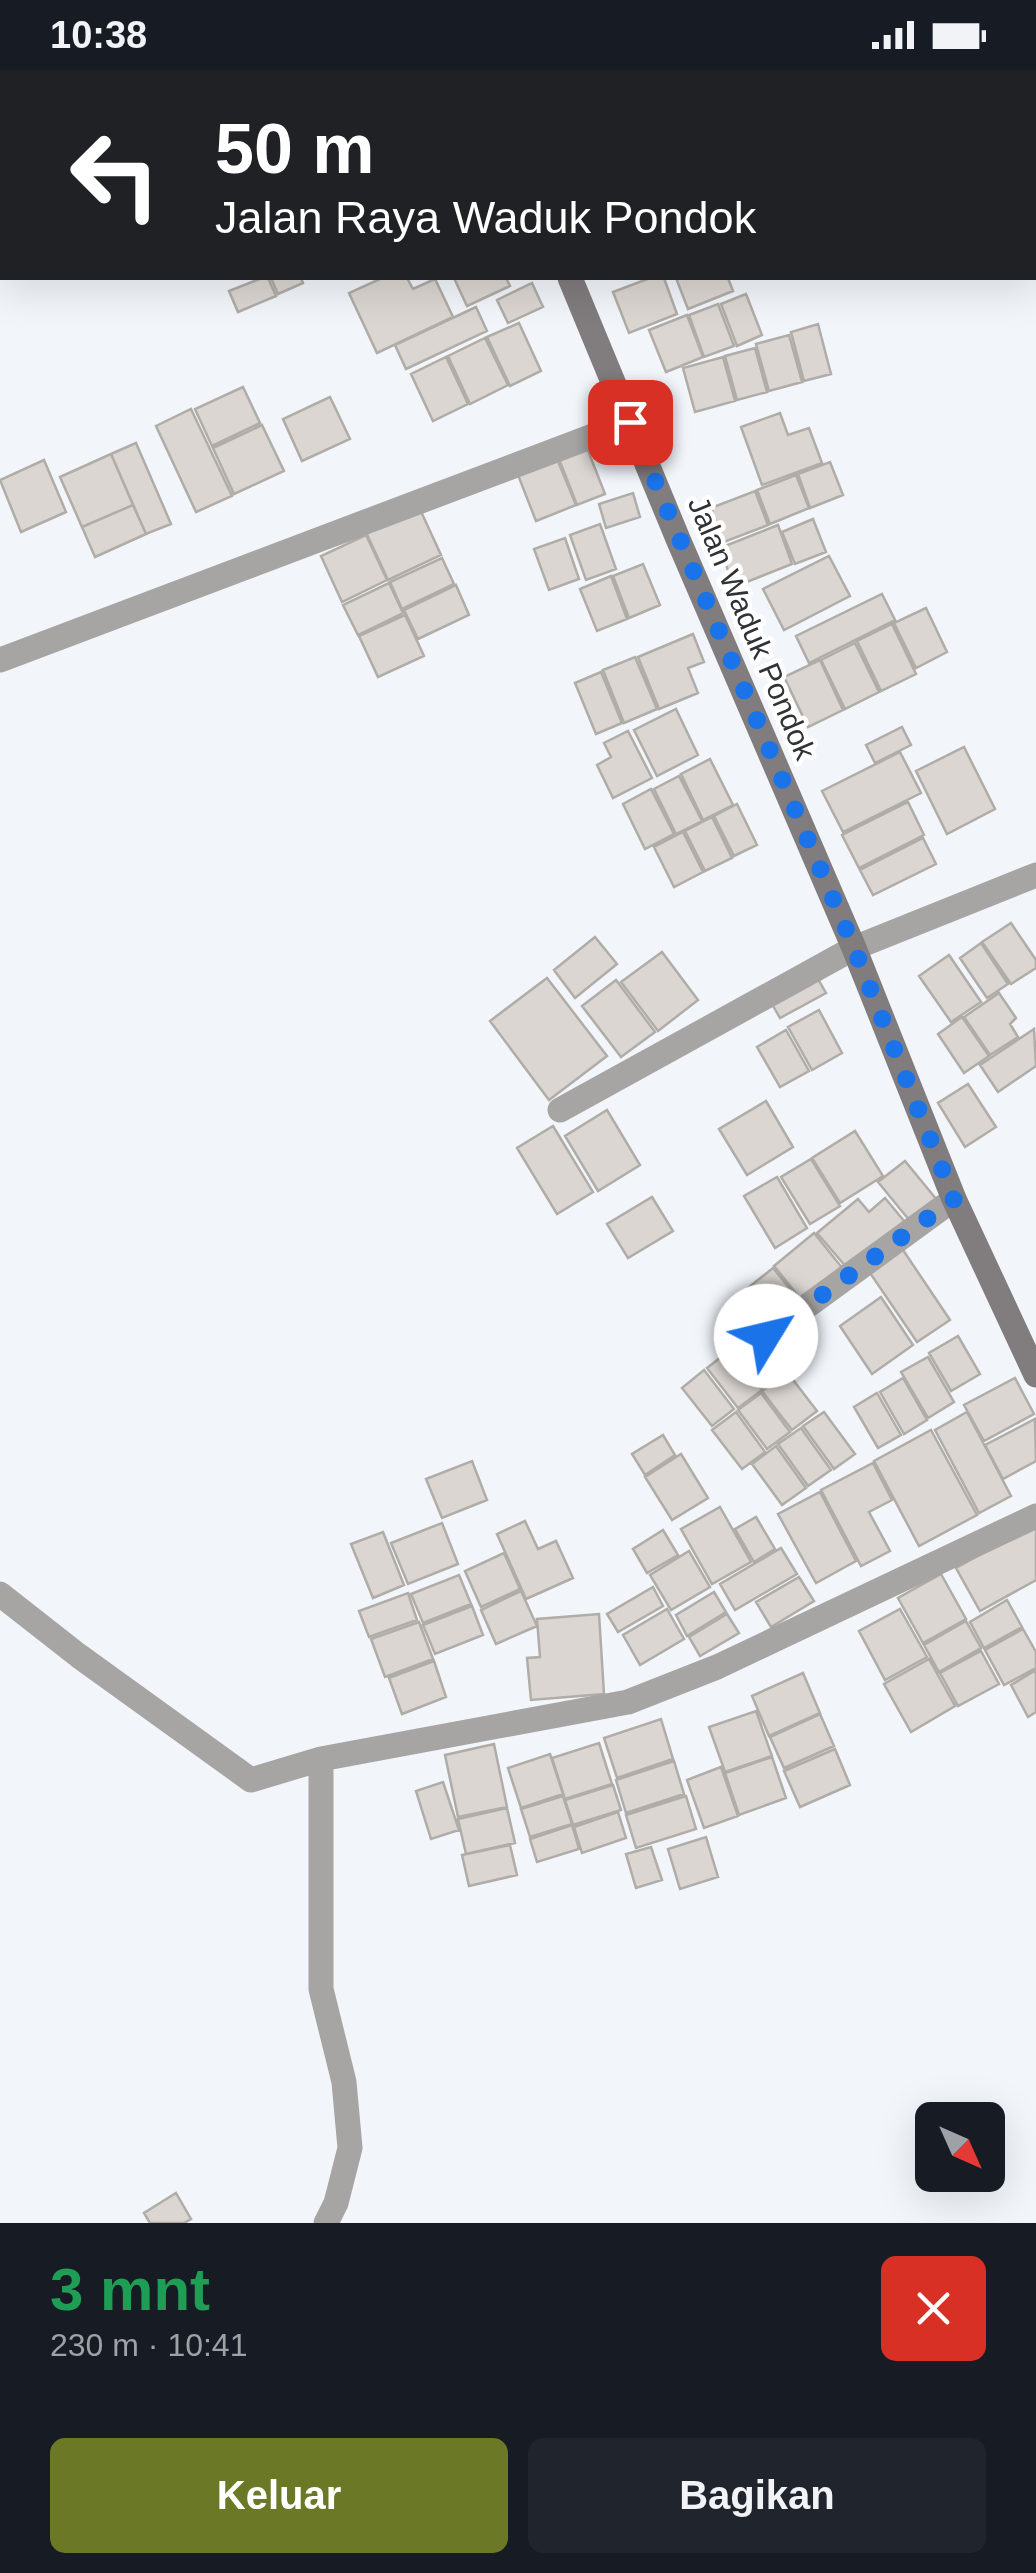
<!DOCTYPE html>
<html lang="id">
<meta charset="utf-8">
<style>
:root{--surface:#171b24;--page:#20242c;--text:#f1f3f6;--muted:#9ea1a6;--accent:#6b7825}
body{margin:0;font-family:Helvetica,sans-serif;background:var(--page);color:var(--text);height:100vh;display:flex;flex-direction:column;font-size:38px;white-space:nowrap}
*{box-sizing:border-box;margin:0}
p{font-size:32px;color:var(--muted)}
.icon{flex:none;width:55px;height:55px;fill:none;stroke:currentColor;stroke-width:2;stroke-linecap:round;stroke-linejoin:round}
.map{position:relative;height:2153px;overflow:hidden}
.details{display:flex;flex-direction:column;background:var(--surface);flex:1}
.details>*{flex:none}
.guide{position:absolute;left:0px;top:0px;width:1038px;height:210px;box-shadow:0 10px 40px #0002;background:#202124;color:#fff;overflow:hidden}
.needle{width:65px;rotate:135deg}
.tools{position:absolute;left:915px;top:2032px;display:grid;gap:20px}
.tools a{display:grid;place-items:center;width:90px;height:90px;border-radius:15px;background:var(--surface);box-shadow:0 10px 40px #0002;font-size:50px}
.pin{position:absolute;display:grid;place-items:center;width:85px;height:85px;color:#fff;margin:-42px;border-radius:20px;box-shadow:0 5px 15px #0006}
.me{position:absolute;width:110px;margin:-55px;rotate:54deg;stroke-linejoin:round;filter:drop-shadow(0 0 8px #0008)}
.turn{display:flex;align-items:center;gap:35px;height:210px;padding:0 50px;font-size:45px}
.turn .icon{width:130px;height:130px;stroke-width:2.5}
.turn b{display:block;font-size:70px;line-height:85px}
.round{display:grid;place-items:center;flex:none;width:105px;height:105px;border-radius:15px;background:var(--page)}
.headline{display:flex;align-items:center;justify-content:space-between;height:170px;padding:0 50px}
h1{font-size:60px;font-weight:700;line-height:75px;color:#1e9e55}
.button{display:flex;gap:20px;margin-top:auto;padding:20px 50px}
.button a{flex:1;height:115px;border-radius:15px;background:var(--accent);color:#fff;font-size:40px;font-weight:700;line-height:115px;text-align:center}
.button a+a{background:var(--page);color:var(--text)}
.status{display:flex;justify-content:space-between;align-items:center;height:70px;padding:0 50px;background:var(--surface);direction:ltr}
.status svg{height:28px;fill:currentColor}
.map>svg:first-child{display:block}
.building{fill:#dbd6d2;stroke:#b0aca7;stroke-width:2.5}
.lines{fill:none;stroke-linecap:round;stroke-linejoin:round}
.street{stroke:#a7a4a4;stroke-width:25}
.secondary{stroke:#817c7d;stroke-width:25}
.route{stroke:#1a73e8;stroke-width:18;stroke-dasharray:0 32.4}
.labels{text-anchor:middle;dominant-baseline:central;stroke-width:9;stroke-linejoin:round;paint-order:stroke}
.street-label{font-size:30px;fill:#303234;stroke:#fff}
</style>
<div class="status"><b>10:38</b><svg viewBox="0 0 49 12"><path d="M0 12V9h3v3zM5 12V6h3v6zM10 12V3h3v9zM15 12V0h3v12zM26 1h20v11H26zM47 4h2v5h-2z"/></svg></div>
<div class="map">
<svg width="1036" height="2153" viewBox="0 0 1036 2153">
<rect width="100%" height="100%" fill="#f2f6fb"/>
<!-- building -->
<path class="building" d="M262,208H268L276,226L238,242L229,221Z
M271,208H301L303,213L278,224Z
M382,208H407L413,219L435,209L453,247L377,283L349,223Z
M454,208H506L510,216L467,236Z
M650,208H664L677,244L629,263L613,222Z
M676,208H728L733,221L688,239Z
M532,213L543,237L508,253L497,230Z
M746,224L762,265L737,276L721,234Z
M718,234L734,276L704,287L689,245Z
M476,237L487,261L406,299L395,275Z
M687,245L703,287L666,302L649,260Z
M519,253L541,301L510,316L487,267Z
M818,254L831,304L804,311L791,262Z
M789,265L802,312L769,321L756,274Z
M485,268L508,315L470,334L448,286Z
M755,278L767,322L737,330L725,286Z
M446,287L468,334L433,351L411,304Z
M723,287L735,331L695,342L683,298Z
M243,317L260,353L212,376L195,339Z
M330,327L350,369L302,391L283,349Z
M191,339L232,426L196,442L156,356Z
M780,343L788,365L809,358L822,393L762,415L741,357Z
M262,355L284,401L234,424L213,378Z
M136,373L171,454L146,464L111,384Z
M587,378L605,424L577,435L559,389Z
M111,384L133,435L82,457L60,407Z
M557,389L576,435L536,451L518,405Z
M44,390L66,442L21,462L0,410Z
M830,392L843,425L810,438L798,404Z
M796,405L809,438L770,454L757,420Z
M755,421L768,455L724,472L711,438Z
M633,423L640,447L606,458L599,434Z
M133,435L146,464L95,487L82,457Z
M418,435L441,485L388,510L365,460Z
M813,449L826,482L795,494L782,462Z
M600,454L616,499L586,510L570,465Z
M778,455L792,494L734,517L720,478Z
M366,465L387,510L342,532L321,486Z
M565,468L579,509L549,520L534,479Z
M829,486L850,526L784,560L763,519Z
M442,488L454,514L402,539L390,512Z
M643,494L660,535L629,548L613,506Z
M611,506L627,549L597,561L580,519Z
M389,513L403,543L358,565L343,535Z
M456,515L469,545L418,569L404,540Z
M882,524L895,550L809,593L796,566Z
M926,538L947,582L916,598L894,553Z
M405,545L424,586L378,607L359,566Z
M892,554L916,604L881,621L857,571Z
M693,564L704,592L688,598L698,623L659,639L638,587Z
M855,573L879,622L845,639L821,590Z
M635,587L657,639L624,653L603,600Z
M820,590L843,640L808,657L784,607Z
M601,602L622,653L596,664L575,613Z
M676,639L698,685L657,706L634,660Z
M902,657L911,675L875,693L866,675Z
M628,661L652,708L613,728L597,695L611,687L604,673Z
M964,677L995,739L947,764L916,701Z
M900,682L921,723L843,762L822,721Z
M710,689L733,735L703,750L681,704Z
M679,706L702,751L676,764L654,719Z
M651,719L674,764L645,779L623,734Z
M908,732L924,765L859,798L842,765Z
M737,734L757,775L734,786L714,746Z
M712,747L732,788L705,801L685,761Z
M683,762L703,802L674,817L654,777Z
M923,768L936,794L873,825L860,800Z
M1011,853L1036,890V898L1011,914L982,872Z
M595,867L617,894L575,928L554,900Z
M981,873L1008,914L987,928L960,888Z
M662,882L698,930L658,961L621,912Z
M949,885L981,932L951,952L919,906Z
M814,902L826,923L780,948L768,927Z
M547,908L607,986L549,1030L490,951Z
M616,910L655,962L621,987L582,936Z
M999,923L1016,948L1010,954L1018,967L990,985L964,947Z
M819,940L842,983L812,1000L788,957Z
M962,947L989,986L964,1003L938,964Z
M1034,959L1036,996L998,1022L980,995Z
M786,960L809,1001L780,1017L757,977Z
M968,1014L996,1057L965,1077L938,1033Z
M766,1031L793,1077L747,1105L719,1059Z
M607,1040L640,1095L598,1121L565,1066Z
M553,1056L593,1122L557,1144L517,1078Z
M855,1061L883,1106L840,1133L812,1088Z
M811,1089L840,1136L810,1154L781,1107Z
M905,1091L937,1130L910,1151L878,1112Z
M777,1107L807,1158L775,1178L744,1126Z
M652,1127L673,1161L628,1188L607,1154Z
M885,1128L905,1152L848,1199L817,1163L858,1129L869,1142Z
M814,1163L844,1200L804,1233L774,1196Z
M899,1174L950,1250L917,1272L866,1197Z
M773,1198L801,1232L765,1262L745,1238L756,1228L748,1218Z
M881,1227L913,1275L872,1304L840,1256Z
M750,1264L782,1304L763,1319L732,1279Z
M958,1266L980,1304L951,1321L929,1283Z
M730,1280L762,1320L738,1338L707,1298Z
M928,1287L954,1332L928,1348L901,1302Z
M704,1300L734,1339L712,1356L682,1318Z
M787,1302L817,1341L792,1360L762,1321Z
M903,1308L927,1350L904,1364L880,1322Z
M1015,1308L1034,1344L984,1371L964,1335Z
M761,1323L790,1362L767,1379L738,1340Z
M877,1323L901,1365L878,1378L854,1337Z
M736,1342L765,1382L742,1399L712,1360Z
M824,1342L855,1384L834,1399L803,1356Z
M967,1342L1011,1426L979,1443L935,1360Z
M1035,1349L1036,1391L1003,1409L985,1375Z
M801,1358L831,1400L808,1416L778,1374Z
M931,1360L977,1445L919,1476L874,1391Z
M663,1365L675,1385L645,1405L632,1384Z
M776,1376L806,1418L782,1435L752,1394Z
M681,1384L708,1428L672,1450L645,1407Z
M472,1391L487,1430L442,1448L426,1409Z
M873,1393L892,1430L869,1442L890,1481L861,1496L821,1420Z
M820,1422L856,1491L816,1513L778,1444Z
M720,1437L751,1492L712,1514L681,1459Z
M756,1447L775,1479L754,1492L735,1459Z
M525,1451L538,1479L556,1471L573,1508L526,1529L497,1464Z
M442,1453L458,1494L408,1514L391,1473Z
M1036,1453V1510L980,1541L956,1498Z
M663,1460L678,1485L647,1503L633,1479Z
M383,1462L404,1515L373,1528L351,1474Z
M781,1478L797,1504L735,1540L720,1514Z
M689,1481L710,1517L671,1540L650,1505Z
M504,1483L520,1519L481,1537L465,1501Z
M941,1504L966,1549L923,1573L898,1528Z
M459,1505L471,1534L423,1553L411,1524Z
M799,1507L814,1531L771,1557L756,1532Z
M653,1517L663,1536L618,1562L607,1544Z
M521,1521L537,1556L496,1574L481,1540Z
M714,1522L726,1542L687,1566L676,1545Z
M408,1523L417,1550L369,1567L359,1541Z
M1007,1530L1022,1557L984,1578L970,1552Z
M472,1536L483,1565L435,1584L423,1555Z
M667,1539L684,1569L640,1595L623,1565Z
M900,1539L927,1587L885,1610L859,1561Z
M599,1544L604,1624L531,1630L527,1588L540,1587L537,1549Z
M727,1544L739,1563L700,1586L689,1567Z
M966,1551L981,1578L939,1602L924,1575Z
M419,1552L433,1589L385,1607L371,1569Z
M1023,1559L1036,1582V1598L1004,1615L985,1580Z
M981,1581L999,1614L958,1636L940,1603Z
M929,1589L955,1636L911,1662L884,1614Z
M434,1591L446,1627L402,1644L389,1608Z
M1036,1600V1642L1028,1647L1011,1615Z
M803,1603L820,1643L769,1666L752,1626Z
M756,1641L772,1686L725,1702L709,1657Z
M820,1644L834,1676L784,1698L770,1667Z
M661,1649L673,1689L617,1708L604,1668Z
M599,1673L612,1714L565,1729L552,1688Z
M494,1674L507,1737L458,1747L445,1685Z
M835,1679L850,1715L800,1737L784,1701Z
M550,1684L563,1724L521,1738L508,1698Z
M772,1687L786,1728L739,1745L725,1703Z
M674,1691L684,1724L626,1743L616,1710Z
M721,1697L738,1746L704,1758L687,1710Z
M443,1712L459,1760L431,1769L416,1721Z
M613,1715L621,1740L573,1755L565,1730Z
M563,1726L572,1754L530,1767L521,1739Z
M686,1726L696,1759L636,1778L626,1745Z
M507,1738L515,1773L466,1784L458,1749Z
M618,1742L626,1768L582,1783L574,1757Z
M572,1755L579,1779L537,1792L530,1769Z
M706,1767L718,1807L680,1819L668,1779Z
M510,1775L517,1805L469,1816L462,1785Z
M651,1777L662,1810L636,1818L626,1784Z
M176,2123L191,2149L184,2153H150L144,2143Z"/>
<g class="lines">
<!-- street -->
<path class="street" d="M770,2L772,0
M0,590L630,352
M560,1040L854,878L1036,805
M766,1266L954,1129
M0,1524L79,1586L251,1710L321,1689V1919L344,2012L350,2078L336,2133L326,2153
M321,1689L628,1632L717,1597L1036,1446"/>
<!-- secondary -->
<path class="secondary" d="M489,0L490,2
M570,208L678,469L854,878L954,1129L1036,1305"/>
</g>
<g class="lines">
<!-- route -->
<path class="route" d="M630,352L854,878L954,1129L766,1266"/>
</g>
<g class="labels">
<!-- street labels -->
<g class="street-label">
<text transform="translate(752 558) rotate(67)">Jalan Waduk Pondok</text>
</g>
</g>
</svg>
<div class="tools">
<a><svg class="needle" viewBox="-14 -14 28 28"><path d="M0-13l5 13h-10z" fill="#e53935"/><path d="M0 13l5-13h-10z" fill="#9ea1a6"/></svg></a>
</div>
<div class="pin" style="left:630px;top:352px;background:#d93025"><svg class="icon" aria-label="arrive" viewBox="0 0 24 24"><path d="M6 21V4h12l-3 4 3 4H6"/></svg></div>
<svg class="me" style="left:766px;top:1266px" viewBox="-20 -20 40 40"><circle r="19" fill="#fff"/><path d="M0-13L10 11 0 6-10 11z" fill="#1a73e8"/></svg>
<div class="guide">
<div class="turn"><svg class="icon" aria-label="left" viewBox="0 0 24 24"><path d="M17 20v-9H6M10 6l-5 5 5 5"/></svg><div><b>50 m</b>Jalan Raya Waduk Pondok</div></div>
</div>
</div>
<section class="details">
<div class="headline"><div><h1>3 mnt</h1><p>230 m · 10:41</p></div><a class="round" style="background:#d93025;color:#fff"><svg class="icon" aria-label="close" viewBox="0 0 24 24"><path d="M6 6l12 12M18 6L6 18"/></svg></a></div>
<div class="button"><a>Keluar</a><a>Bagikan</a></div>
</section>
